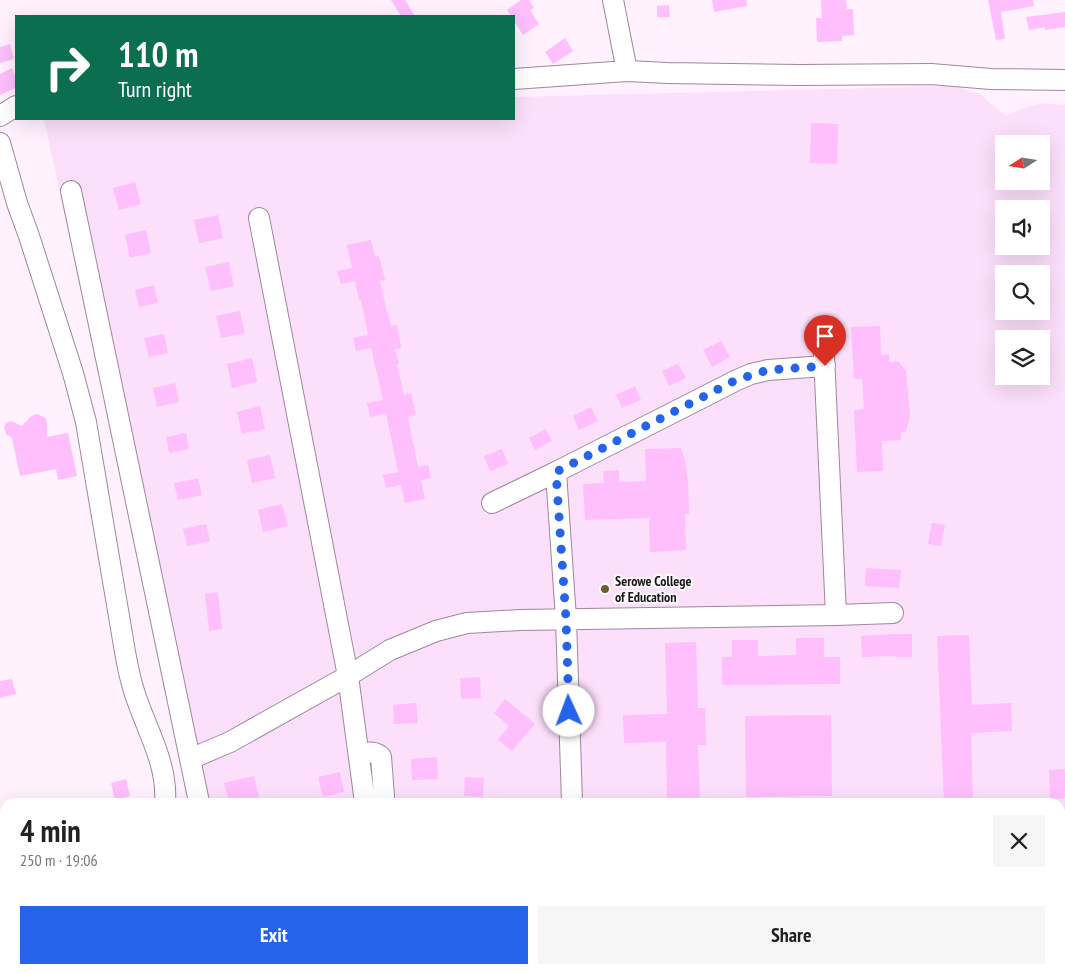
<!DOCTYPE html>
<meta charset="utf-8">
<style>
:root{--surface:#fff;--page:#f6f6f6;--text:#222;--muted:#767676;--accent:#2563eb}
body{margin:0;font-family:"PT Sans Narrow",sans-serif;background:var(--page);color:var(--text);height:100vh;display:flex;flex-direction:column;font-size:19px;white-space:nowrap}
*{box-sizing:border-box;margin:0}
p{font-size:16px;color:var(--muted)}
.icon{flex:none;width:28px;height:28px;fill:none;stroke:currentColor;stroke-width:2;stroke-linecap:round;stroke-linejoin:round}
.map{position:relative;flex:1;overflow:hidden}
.sheet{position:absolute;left:0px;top:798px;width:1065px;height:176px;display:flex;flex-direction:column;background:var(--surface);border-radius:15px 15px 0 0;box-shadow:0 5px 20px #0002}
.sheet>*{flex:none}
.banner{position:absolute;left:15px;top:15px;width:500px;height:105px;border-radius:0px;box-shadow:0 5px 20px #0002;background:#0b6e4f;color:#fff;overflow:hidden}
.needle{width:32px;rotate:258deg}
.controls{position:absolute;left:995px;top:135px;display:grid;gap:10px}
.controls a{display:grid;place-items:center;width:55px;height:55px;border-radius:0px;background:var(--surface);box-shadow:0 5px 20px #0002;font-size:25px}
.pin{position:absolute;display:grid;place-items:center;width:42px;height:42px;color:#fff;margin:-51px -21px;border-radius:50% 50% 50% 0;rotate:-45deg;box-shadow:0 0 5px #0007}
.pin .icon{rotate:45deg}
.me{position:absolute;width:55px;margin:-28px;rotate:358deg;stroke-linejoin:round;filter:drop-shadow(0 0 4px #0008)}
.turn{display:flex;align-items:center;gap:18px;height:105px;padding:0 20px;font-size:22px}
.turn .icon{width:65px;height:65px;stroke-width:2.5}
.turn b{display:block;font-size:35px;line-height:42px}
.round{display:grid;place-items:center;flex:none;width:52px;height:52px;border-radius:0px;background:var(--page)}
.head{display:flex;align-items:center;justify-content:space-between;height:85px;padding:0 20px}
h1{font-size:30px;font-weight:800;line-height:38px}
.primary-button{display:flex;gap:10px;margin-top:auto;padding:10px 20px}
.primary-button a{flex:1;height:58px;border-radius:0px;background:var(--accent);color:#fff;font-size:20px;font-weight:800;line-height:58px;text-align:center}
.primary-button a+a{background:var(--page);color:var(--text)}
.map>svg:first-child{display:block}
.built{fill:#fcdffa;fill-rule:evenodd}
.building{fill:#febffc}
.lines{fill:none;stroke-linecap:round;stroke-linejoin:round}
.minor-casing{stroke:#9d889c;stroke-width:22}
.minor{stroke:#fff;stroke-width:20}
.route{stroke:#2563eb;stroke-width:9;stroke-dasharray:0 16.2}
.poi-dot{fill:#6e5d2b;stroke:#fff;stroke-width:2}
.labels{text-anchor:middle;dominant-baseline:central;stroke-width:4;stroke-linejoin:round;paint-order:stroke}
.poi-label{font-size:14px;font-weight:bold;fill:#1c141b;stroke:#fff;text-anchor:start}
</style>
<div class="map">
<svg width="1065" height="973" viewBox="0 0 1065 973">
<rect width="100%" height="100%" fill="#fff1fe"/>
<!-- built -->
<path class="built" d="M952,86L980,94L1006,116L1022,109L1041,103L1065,105V973H227L226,969H1060V802H190L44,119H514V97ZM1004,144H1041V181H1004ZM1004,209H1041V246H1004ZM1004,274H1041V311H1004ZM1004,339H1041V376H1004Z"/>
<!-- building -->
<path class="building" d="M391,0H405L415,16H401Z
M521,0H529L534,8L530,10L539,24L523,35L514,21V16H511L507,10Z
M712,0H746L747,6L714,12Z
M821,0H846L847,9H853L854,35L842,36V41L817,42L816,18H822Z
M988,0H1033L1034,6L1001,12L1005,39L996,40Z
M669,5L670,17H657V6Z
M1065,12V27L1045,30V27L1029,30L1026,17Z
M565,38L573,51L553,64L545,52Z
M10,44L14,59L0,63V47Z
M12,68L16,78V88L0,95V74Z
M811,123L838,124L837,164L810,163Z
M135,182L141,204L119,210L113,188Z
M218,215L223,238L199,243L194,220Z
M146,230L151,253L130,258L125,235Z
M371,240L375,257L379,256L385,280L380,281L387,313H388L391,326L397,325L401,348L395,349L399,364L397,365L404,395L411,393L416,415L408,417L418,467L428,465L431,478L421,480L425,499L405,503L401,485L386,488L383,475L398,472L386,413L370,417L367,403L383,400L371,348L356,351L353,338L368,335L361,300H359L355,281L341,284L337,271L352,268L347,245Z
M229,262L234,286L211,291L205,267Z
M154,285L158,303L139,307L135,290Z
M240,311L245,333L221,338L216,316Z
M880,326L881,355L889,354V362L898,361L906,371L910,415L906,432H901V440L882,441L883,471L857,472L854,410L864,409L862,379H854L851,327Z
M164,334L168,353L149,357L144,338Z
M721,341L730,357L712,367L703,350Z
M252,358L257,382L232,388L227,364Z
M678,364L686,378L669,386L662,371Z
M175,383L179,402L157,407L153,388Z
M635,386L641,400L622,408L616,395Z
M260,406L265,429L242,434L237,412Z
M591,407L598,421L579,430L573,416Z
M37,414L44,417L46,419L47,423V437L68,433L77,476L58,480L56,469L20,476L12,438L6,434L4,427L6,423L11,421L22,426L31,416Z
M546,429L552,441L535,450L529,438Z
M186,433L189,449L169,453L166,437Z
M681,448L685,460L688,482L689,514H685L686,550L650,552L649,518L585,520L583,484L604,483L603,471L619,470V482L646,481L645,449Z
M502,449L508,464L490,471L484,456Z
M270,455L275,478L252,483L247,460Z
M198,478L202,495L178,500L174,483Z
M282,504L288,526L263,532L258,510Z
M932,523L945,525L941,546L928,544Z
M206,524L210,541L187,546L183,529Z
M866,568L901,570L899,588L865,586Z
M218,592L222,629L209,631L205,594Z
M894,634H912V657H895V656L862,657L861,636Z
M969,635L972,705L1011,703L1012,731L971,733L973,802H944L937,636Z
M796,638H824V657H840V684L722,685V657H732V640H758V656L796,655Z
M696,642L698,708H705L706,745H698L700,802H667L666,742L624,743L623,715L667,714L665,643Z
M480,677L481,698L461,699L460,678Z
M12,679L16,694L0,698V681Z
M505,699L535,724L512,751L498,740L509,726L494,713Z
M416,703L418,723L394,724L393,705Z
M831,715L832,796L746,797L745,716Z
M437,757L438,779L412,780L411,759Z
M1065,769V798L1050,799L1049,770Z
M340,772L344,792L323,797L318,777Z
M254,776L260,802H229L224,783Z
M465,777L484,778L483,797L464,796Z
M126,779L130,796L115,800L111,783Z"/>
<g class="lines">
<!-- minor casing -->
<g class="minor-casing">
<path id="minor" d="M613,0L627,71
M514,79L627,71L668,73L800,75L931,74L991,79L1065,80
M0,116L16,106
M0,143L17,203L29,236L73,373L86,422L122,634C125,653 128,672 134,691C145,727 168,763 165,802
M71,191L199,802
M259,218L348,676L364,795L367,800H378L384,796L381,757C375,750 367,753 359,754
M823,334L836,615
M492,503L556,472
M190,759L230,742L348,676L390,650L436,631L467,623L520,620L836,615L893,613
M572,802L566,619L556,472L737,380L751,374L768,370L825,366
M201,969L202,973
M232,969L233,973
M577,969V973
M0,972L7,973"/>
</g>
<!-- minor -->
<use href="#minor" class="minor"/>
</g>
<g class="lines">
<!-- route -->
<path class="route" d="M569,711L566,619L556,472L736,380L768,370L825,366"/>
</g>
<!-- markers -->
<circle class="poi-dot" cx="605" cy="589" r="5"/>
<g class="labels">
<!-- poi labels -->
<g class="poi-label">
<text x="615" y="581">Serowe College<tspan x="615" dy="16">of Education</tspan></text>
</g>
</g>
</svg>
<div class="controls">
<a><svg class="needle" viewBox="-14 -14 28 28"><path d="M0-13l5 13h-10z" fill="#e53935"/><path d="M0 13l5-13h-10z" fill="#767676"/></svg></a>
<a><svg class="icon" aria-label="sound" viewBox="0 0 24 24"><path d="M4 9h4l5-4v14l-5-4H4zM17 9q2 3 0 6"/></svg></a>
<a><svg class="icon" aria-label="search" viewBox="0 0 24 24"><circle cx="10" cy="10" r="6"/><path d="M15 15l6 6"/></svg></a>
<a><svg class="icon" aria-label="layers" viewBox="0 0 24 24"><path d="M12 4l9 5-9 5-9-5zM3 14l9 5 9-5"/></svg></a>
</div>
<div class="pin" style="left:825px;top:366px;background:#d93025"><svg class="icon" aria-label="arrive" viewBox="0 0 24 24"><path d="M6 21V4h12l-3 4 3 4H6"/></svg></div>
<svg class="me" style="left:569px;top:711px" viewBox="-20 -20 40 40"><circle r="19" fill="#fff"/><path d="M0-13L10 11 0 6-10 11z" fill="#2563eb"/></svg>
<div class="banner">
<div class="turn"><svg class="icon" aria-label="right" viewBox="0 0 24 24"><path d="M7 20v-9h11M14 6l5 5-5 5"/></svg><div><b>110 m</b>Turn right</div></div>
</div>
<section class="sheet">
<div class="head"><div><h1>4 min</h1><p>250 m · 19:06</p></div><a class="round"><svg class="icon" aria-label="close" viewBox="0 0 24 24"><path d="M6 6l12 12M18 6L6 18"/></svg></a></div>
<div class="primary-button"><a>Exit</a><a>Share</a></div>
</section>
</div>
